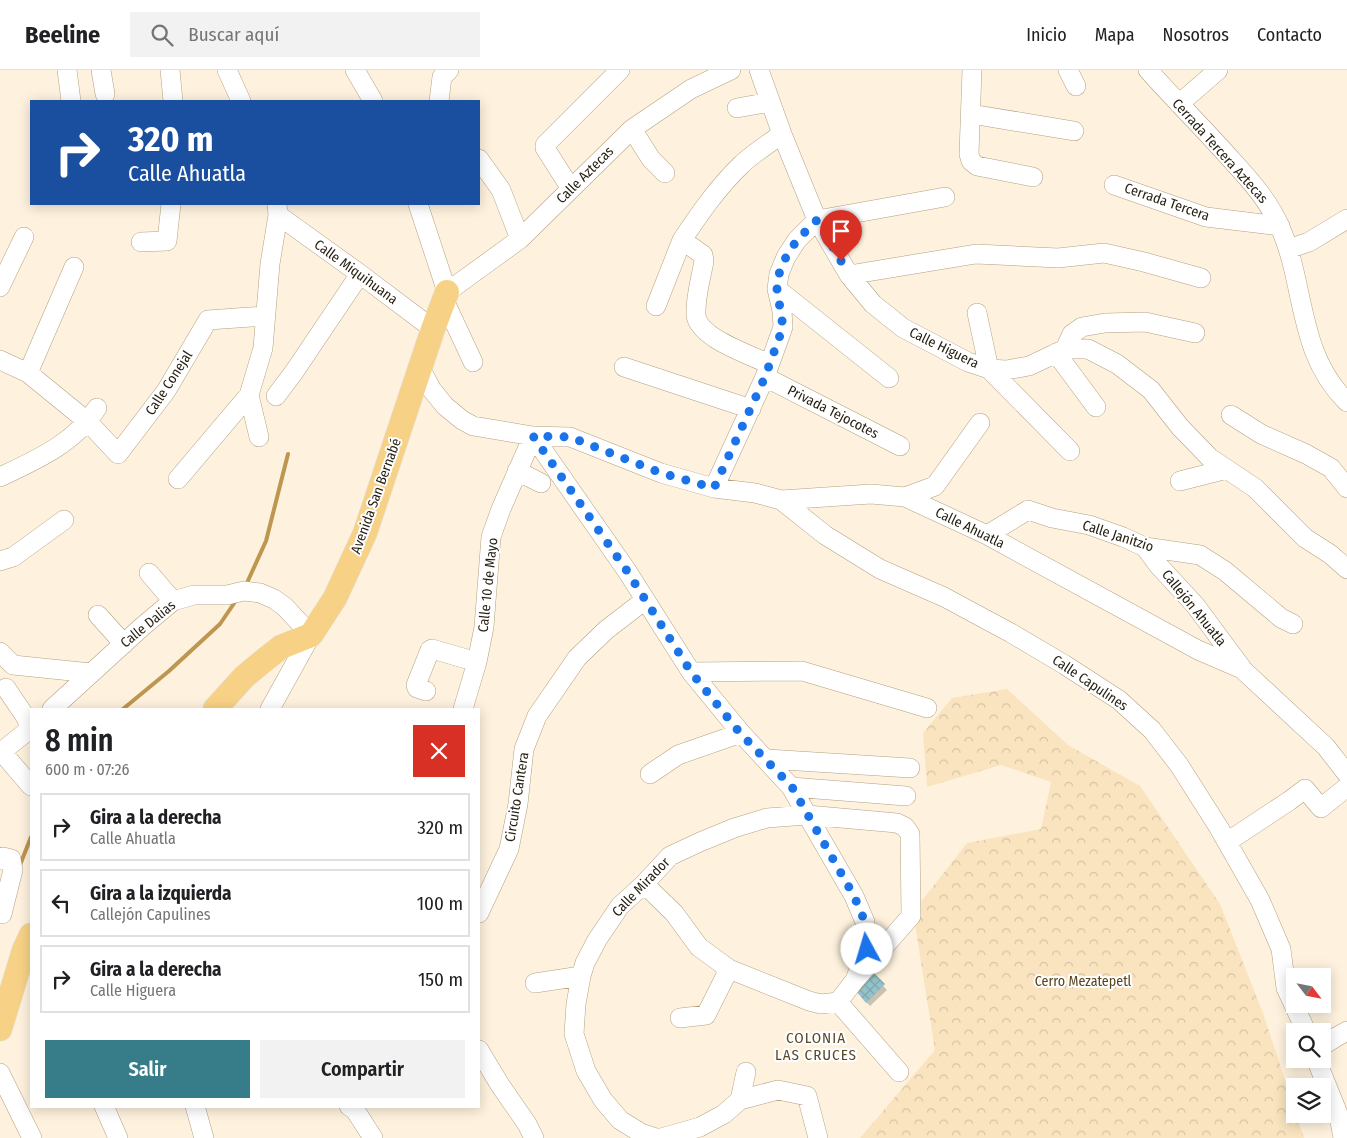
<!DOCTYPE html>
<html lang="es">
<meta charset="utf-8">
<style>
:root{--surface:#fff;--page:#f2f2f2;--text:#202124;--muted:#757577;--line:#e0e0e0;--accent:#377d89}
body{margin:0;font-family:"Fira Sans Condensed",sans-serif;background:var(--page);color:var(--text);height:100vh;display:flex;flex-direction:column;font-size:19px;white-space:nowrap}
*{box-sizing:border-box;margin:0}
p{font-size:16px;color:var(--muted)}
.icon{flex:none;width:28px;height:28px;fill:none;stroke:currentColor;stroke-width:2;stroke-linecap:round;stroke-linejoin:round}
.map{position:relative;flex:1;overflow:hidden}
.side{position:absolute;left:30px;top:638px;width:450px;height:400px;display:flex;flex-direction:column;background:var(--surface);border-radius:0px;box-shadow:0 2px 12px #0003}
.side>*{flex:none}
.top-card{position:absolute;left:30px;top:30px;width:450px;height:105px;border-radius:0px;box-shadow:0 2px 12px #0003;background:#1a4fa0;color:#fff;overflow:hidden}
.needle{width:32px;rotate:122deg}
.tools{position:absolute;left:1286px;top:898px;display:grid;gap:10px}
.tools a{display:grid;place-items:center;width:45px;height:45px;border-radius:0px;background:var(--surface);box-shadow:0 2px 12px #0003;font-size:25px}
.pin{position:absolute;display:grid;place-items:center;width:42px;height:42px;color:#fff;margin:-51px -21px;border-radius:50% 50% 50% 0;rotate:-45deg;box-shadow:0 0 5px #0007}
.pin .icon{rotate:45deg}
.me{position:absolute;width:55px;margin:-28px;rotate:354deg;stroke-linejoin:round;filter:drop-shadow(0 0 4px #0008)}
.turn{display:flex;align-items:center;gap:18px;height:105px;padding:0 15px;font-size:22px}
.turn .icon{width:65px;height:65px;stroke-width:2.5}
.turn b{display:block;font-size:35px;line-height:42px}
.round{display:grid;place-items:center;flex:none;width:52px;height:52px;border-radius:0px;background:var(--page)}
.headline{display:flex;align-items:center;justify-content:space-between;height:85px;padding:0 15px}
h1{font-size:30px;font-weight:600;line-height:38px}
.primary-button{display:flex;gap:10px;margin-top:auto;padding:10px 15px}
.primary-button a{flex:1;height:58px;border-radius:0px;background:var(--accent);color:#fff;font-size:20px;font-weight:600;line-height:58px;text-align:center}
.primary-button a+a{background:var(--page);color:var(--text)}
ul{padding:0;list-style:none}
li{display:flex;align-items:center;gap:15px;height:68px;margin:0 10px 8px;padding:0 5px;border:2px solid var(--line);border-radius:0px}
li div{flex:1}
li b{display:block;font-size:19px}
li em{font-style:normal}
header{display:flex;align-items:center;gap:30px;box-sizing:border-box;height:70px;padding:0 25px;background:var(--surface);border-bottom:1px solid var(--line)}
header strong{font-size:24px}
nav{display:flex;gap:28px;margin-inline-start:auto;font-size:18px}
.search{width:350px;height:45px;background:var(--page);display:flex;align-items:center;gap:12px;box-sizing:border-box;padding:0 18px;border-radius:0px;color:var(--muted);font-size:19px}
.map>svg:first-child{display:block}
.forest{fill:url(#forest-crowns)}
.shadow{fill:#0003}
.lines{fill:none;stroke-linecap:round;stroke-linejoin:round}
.stream{stroke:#bd964f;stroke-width:4}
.building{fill:url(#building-cross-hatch)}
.minor-casing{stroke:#b3a080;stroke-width:20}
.major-casing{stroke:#e0dfde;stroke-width:25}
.minor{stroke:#fff;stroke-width:19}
.major{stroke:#f7d286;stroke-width:24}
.route{stroke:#1a73e8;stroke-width:9;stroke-dasharray:0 16.2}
.labels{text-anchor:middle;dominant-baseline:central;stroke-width:4;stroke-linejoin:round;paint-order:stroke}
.street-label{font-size:14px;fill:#241d10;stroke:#fff}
.park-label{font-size:14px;fill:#59431c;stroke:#fff}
.neighbourhood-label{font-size:15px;letter-spacing:1px;fill:#59492b;stroke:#fff}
</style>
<header>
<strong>Beeline</strong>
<div class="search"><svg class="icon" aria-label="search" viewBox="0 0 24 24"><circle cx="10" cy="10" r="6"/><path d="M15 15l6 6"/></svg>Buscar aquí</div>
<nav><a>Inicio</a><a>Mapa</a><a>Nosotros</a><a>Contacto</a></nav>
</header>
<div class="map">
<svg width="1347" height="1068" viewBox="0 0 1347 1068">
<defs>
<pattern id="forest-crowns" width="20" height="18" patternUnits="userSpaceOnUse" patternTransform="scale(1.25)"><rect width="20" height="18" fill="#f9e4bf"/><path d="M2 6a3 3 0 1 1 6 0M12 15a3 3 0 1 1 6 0" fill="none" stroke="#d5c3a3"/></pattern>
<pattern id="building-cross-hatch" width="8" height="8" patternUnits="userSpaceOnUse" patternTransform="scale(1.25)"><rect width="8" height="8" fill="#94c2ca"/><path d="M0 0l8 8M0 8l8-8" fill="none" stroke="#7fa6ac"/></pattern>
</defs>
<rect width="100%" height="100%" fill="#fef2de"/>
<!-- forest -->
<path class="forest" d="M1007,619L1068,675L1140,716L1220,834L1263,943L1304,1068H860L935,980L913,842L967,773L1041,759L1051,712L1001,695L927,717L923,663L952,628Z"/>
<!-- shadow -->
<path class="shadow" d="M870,901L887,920L870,936L856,921Z"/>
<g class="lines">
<!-- stream -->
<path class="stream" d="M246,515L266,471L288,384
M123,639L169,601L220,554L237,529
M20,795L31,767"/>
</g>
<!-- building -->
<path class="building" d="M870,899L885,914L866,933L852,916Z"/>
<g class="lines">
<!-- minor casing -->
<g class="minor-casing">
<path id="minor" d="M67,0L71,31
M101,0L105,24
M170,0L173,31
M227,0L241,31
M355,0L373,31
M759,0L782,64L817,150L849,205L873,234L903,258L968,292L989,299L1006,300L1029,296L1065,279H1088L1117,294L1151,320L1180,357L1210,388L1255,418L1305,468L1330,484L1347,499
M972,0L969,84L971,91L977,96L1033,107
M1068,0L1076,16
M1148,0C1174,29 1202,57 1228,86C1248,108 1268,129 1280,157C1306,216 1297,283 1347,332
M439,31L442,7L449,0
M1179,34L1218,0
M737,38L770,32
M971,44L1074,61
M632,59L651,89L665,103
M479,89L501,120L520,169
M1114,115L1206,147L1280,156
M571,119L545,78V75L620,0
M418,134L447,222L520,169L632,59L691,19L731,0
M278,145L360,204L433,259
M141,172L167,171L171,134
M1288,179L1309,172L1347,149
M849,205L976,184L1058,188L1104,183L1144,192L1201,208
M0,217L24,167
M777,219L889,308
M444,230L473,292
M656,236L682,170
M977,243L989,299
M1065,279L1072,264L1082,257L1105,253L1145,252L1195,263
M1056,283L1096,337
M0,290L28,303L88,352L118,384L166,321L208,250L265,246
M769,294C751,285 698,268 696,245C695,228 701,208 704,191L703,185L682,170C700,143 718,117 742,94C754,83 768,74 782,64
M624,297L751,339
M420,298L432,320L445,336L462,350L473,356L533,366L570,367L661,403L714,418L755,423L781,430L871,424L905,427L987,465L1198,580L1242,599L1326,677L1347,704
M989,299L1070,381
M28,303L74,197
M765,307L900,376
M249,325L259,367
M276,326L294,302L360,204
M1231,345L1261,364L1306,384L1331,398L1347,418
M533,366L627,501L691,602L741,663L791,717L854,826L865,852L867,879L855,910L838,932
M517,401L541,413
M0,407C36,390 75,373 97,338
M178,409L249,325L263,278L270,194L278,145L277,134
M1180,411L1227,399
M714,418L765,307L783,257L782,241L777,219L779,204L786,187L797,170L817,150L945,127
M905,427L935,416L980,353
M781,430L825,465L880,499L944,527L1011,563L1065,595L1119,630L1152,660L1179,695L1219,758L1260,830L1281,879L1286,918L1306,961
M987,465L1028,440L1052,448L1089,455L1123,467L1145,477L1200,485L1225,501L1281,548L1293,554
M1145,477L1159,496L1195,535L1241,597
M0,491L13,487L64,450
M149,503L173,531
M98,545L124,574
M0,582L13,595L91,603
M691,602L802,601L927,638
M6,618L27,649L29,660
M426,621L417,618L416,615L430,580L432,579L477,592
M52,639L143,556L173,531L194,525H227L244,521L260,523L274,529L285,537L311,565L270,639
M463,639L477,592L484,557L491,467L501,439L533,366
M1,681L31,716
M0,683L31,658
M767,689L910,698
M650,704L678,685L741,663
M791,717L906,726
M1227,772L1289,731L1305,719L1321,738L1347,717
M0,790L3,787L11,789L13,800L2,844
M644,814L674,843L699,877L729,899L809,931L821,934L838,932
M479,843L509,779L518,734L524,679L537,646L577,588L606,560L645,530
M535,913L581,906
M838,932L899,1002
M680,948L706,945L729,899
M1322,976L1338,966L1347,961
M479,980L500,1015L527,1054L534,1068
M1316,989L1339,1046L1343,1068
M0,1003L32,1068
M740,1030L746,1002
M104,1036L118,1068
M195,1036L204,1068
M349,1036L355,1040L373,1068
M656,1068L641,1063L620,1050L603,1030L586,1001L574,964L576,934L581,906L585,893L597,870L620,836L644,814L670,786L700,772L734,758L767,748L807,745L897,753L905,757L910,764L911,846L855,910
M661,1068L700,1057L724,1044L740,1030L778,1020L807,1026L818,1068"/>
</g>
<!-- major casing -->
<g class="major-casing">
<path id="major" d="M215,639L244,607L262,592L281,577L311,565L335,528L365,463L433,259L447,222
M0,959L24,880L31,865"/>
</g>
<!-- minor -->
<use href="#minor" class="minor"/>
<!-- major -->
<use href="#major" class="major"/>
</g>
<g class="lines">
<!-- route -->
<path class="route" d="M841,191L817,150L797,170L786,187L779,204L777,219L783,257L765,307L714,418L661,403L570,367L533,366L627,501L691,602L740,663L792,717L854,826L865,852L867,879"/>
</g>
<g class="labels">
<!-- street labels -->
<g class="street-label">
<text transform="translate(1220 81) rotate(48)">Cerrada Tercera Aztecas</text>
<text transform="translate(585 105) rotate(-45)">Calle Aztecas</text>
<text transform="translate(1167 132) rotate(19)">Cerrada Tercera</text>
<text transform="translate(356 202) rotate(36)">Calle Miquihuana</text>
<text transform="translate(944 278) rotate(26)">Calle Higuera</text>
<text transform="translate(169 313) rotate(-57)">Calle Conejal</text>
<text transform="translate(833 342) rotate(27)">Privada Tejocotes</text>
<text transform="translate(376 426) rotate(-70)">Avenida San Bernabé</text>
<text transform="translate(970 458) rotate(26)">Calle Ahuatla</text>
<text transform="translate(1118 466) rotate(18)">Calle Janitzio</text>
<text transform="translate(488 515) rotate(-84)">Calle 10 de Mayo</text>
<text transform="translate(1194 538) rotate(51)">Callejón Ahuatla</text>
<text transform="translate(148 554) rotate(-39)">Calle Dalias</text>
<text transform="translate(1090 613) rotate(34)">Calle Capulines</text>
<text transform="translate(517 727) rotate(-81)">Circuito Cantera</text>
<text transform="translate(641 817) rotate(-46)">Calle Mirador</text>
</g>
<!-- park labels -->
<g class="park-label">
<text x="1083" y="911">Cerro Mezatepetl</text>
</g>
<!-- neighbourhood labels -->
<g class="neighbourhood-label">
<text x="816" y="968">COLONIA<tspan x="816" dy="17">LAS CRUCES</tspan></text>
</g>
</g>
</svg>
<div class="tools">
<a><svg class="needle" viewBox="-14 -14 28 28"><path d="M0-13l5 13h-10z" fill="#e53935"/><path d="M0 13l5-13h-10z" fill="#757577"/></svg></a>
<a><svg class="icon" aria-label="search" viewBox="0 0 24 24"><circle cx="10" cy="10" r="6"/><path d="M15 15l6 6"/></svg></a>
<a><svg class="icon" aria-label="layers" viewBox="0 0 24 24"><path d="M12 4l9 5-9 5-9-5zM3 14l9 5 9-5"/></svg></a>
</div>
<div class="pin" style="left:841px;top:191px;background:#d93025"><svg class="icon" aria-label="arrive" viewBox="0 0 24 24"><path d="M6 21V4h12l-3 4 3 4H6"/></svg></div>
<svg class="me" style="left:867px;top:879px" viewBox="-20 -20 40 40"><circle r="19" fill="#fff"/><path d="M0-13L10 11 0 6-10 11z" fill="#1a73e8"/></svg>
<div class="top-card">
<div class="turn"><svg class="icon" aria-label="right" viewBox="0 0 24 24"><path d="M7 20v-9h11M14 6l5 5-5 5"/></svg><div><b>320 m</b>Calle Ahuatla</div></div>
</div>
<section class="side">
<div class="headline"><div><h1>8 min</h1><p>600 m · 07:26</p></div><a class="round" style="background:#d93025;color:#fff"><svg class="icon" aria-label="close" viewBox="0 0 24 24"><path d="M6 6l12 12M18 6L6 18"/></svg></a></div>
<ul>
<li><svg class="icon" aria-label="right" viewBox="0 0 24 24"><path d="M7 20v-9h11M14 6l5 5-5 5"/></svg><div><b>Gira a la derecha</b><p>Calle Ahuatla</p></div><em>320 m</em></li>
<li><svg class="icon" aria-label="left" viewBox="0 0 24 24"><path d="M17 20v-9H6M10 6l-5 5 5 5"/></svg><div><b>Gira a la izquierda</b><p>Callejón Capulines</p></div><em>100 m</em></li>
<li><svg class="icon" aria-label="right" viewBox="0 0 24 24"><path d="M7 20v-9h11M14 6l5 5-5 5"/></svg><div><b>Gira a la derecha</b><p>Calle Higuera</p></div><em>150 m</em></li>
</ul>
<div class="primary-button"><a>Salir</a><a>Compartir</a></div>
</section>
</div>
